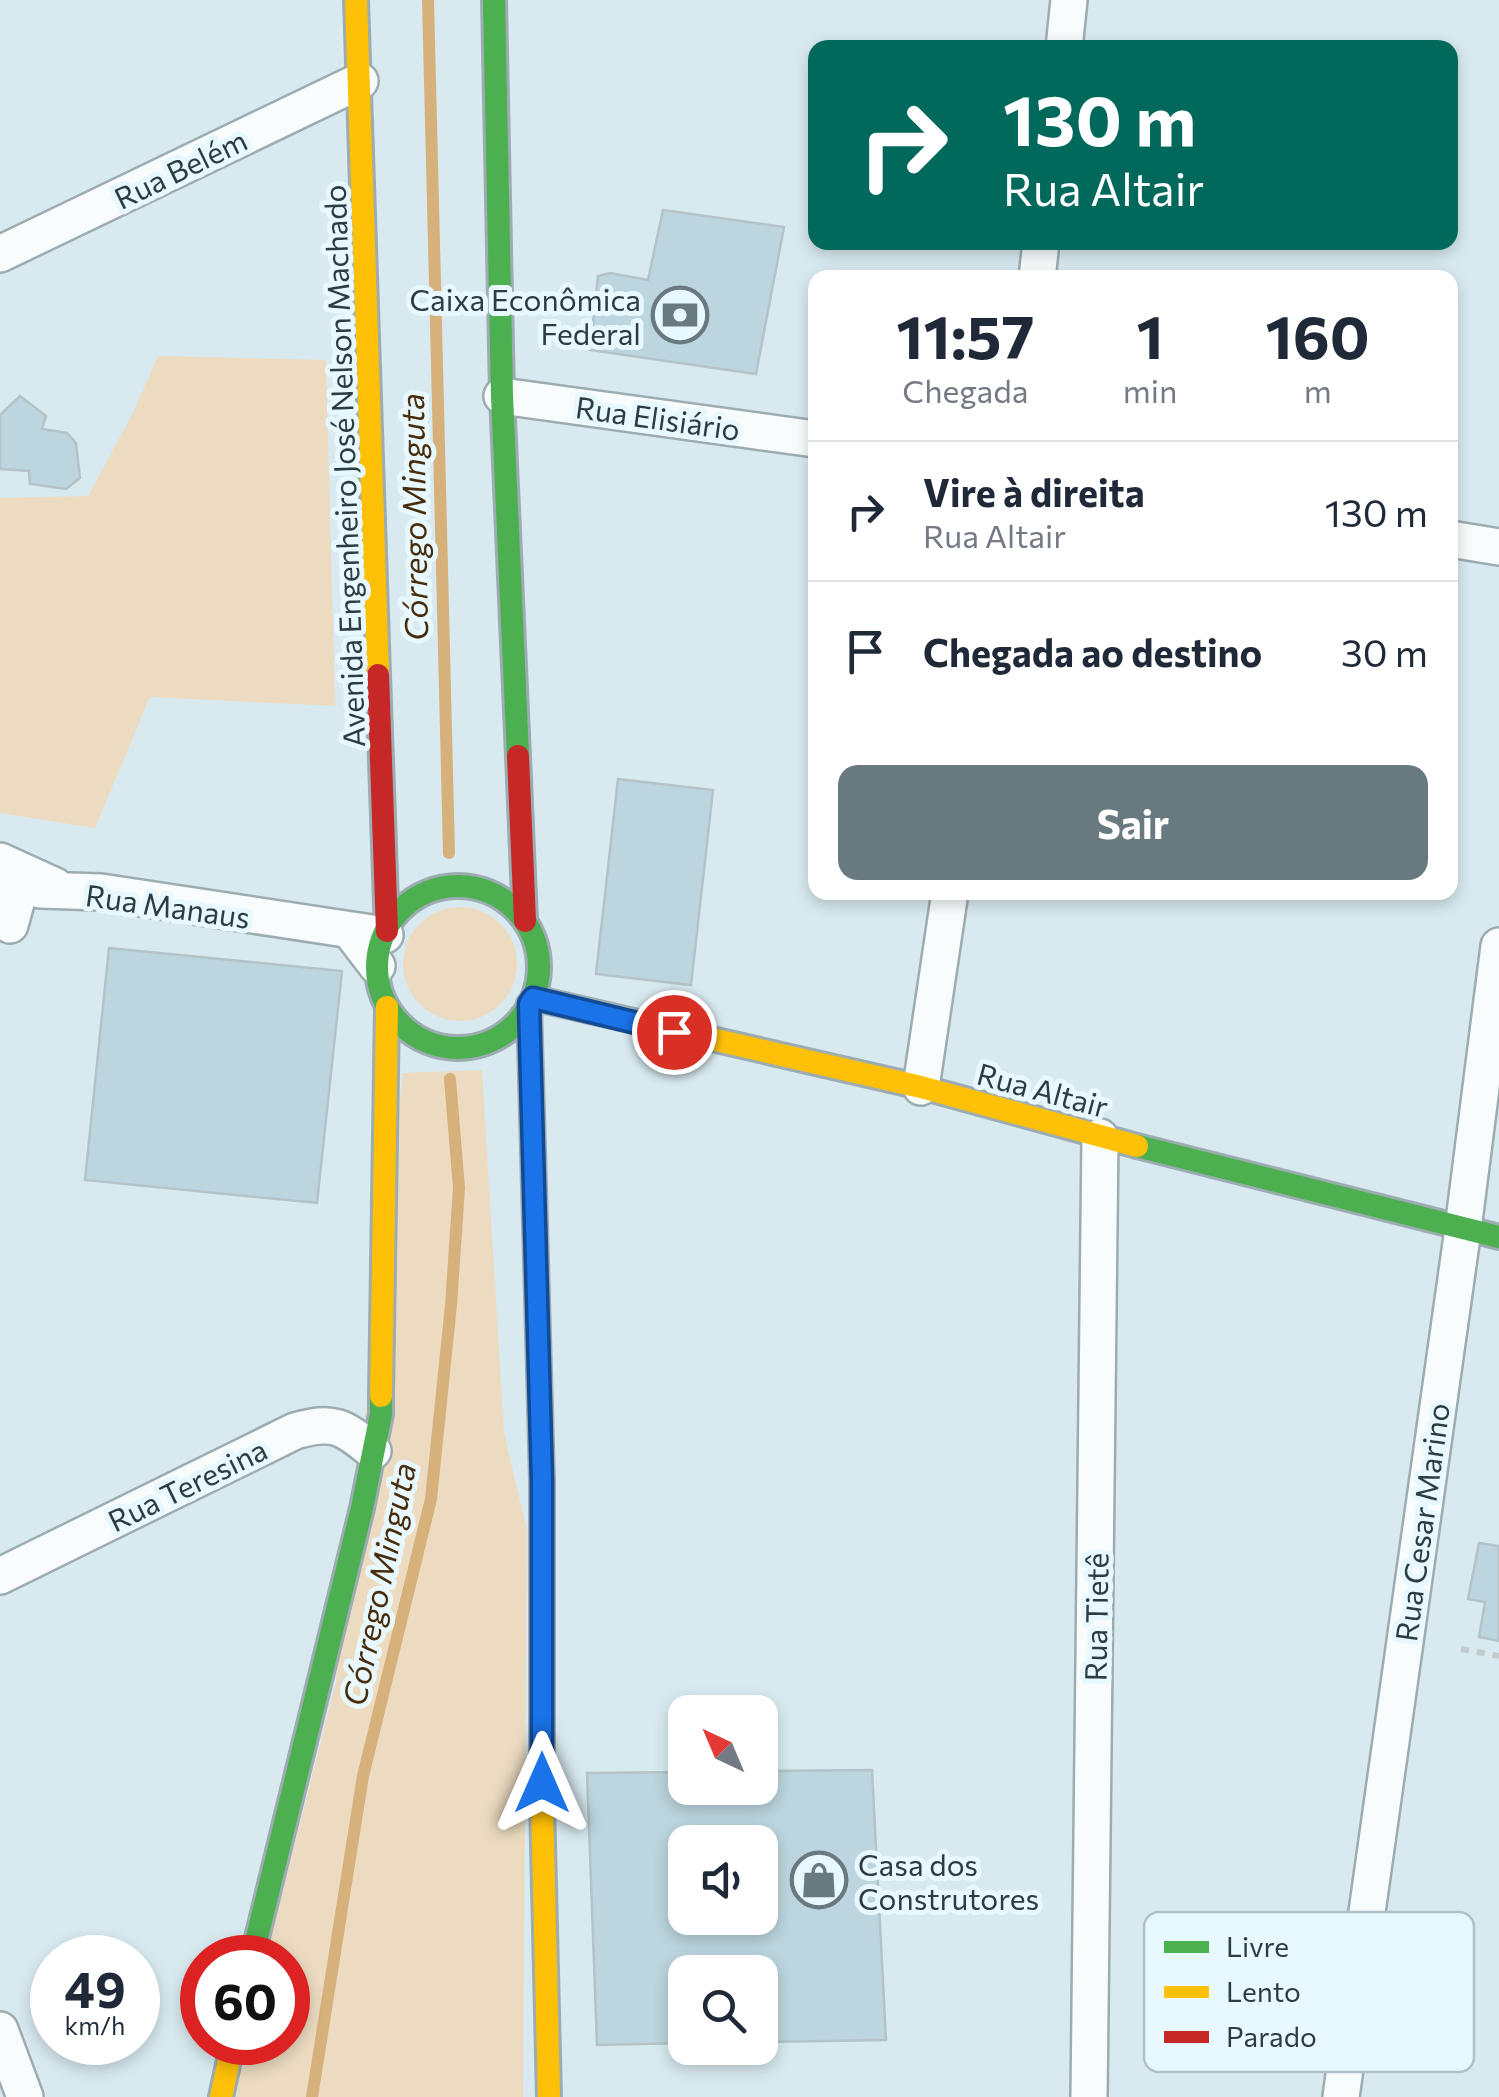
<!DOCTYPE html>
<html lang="pt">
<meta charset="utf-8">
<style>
:root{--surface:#fff;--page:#f2f2f3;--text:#1f2937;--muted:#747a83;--line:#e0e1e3;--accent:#68797f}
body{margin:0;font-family:Commissioner,sans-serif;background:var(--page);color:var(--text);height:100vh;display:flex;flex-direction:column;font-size:38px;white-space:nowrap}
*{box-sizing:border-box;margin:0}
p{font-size:32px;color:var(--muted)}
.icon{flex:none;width:55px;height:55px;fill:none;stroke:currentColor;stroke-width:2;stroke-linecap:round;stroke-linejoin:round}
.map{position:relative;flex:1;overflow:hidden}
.sheet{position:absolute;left:808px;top:270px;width:650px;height:630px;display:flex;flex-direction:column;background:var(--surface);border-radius:20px;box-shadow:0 5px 15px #0003}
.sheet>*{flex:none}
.hud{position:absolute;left:808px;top:40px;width:650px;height:210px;border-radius:20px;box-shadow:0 5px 15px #0003;background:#00695c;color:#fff;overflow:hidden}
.needle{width:65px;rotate:316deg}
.tools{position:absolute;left:668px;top:1695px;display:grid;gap:20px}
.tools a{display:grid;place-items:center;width:110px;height:110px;border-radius:20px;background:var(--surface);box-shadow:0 5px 15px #0003;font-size:50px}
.speed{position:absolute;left:30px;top:1935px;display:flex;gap:20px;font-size:50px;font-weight:700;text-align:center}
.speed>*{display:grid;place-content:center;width:130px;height:130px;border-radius:50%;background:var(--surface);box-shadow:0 5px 15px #0003;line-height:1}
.speed small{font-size:25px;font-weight:400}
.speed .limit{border:15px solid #d22;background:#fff;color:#111}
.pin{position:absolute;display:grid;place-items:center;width:85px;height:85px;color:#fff;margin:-42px;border:5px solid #fff;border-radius:50%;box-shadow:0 2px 10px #0007}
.me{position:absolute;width:110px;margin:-55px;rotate:0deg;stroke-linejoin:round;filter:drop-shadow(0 0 8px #0008)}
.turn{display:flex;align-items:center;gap:35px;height:210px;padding:0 30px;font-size:45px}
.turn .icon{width:130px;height:130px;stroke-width:2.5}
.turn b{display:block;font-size:70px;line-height:85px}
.eta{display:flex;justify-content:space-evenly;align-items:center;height:170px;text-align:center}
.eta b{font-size:60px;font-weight:700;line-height:70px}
.action{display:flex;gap:20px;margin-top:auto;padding:20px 30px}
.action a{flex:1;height:115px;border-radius:20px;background:var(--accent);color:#fff;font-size:40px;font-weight:700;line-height:115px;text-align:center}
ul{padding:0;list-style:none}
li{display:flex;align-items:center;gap:30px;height:140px;padding:0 30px;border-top:2px solid var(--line)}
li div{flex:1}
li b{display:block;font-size:38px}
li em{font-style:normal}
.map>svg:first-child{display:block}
.green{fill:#ecdbc1}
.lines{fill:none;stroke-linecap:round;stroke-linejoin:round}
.stream{stroke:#d7b17c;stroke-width:12}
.building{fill:#bcd5de;stroke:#b3c3c8;stroke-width:2.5;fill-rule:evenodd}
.street-casing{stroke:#9dacb1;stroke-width:40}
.fast-casing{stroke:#9dacb1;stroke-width:28}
.slow-casing{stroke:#9dacb1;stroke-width:28}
.jam-casing{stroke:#9dacb1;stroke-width:28}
.path{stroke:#c3cbcc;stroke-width:6;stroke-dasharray:8 8;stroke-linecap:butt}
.street{stroke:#f9fcfd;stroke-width:35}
.fast{stroke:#4caf50;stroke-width:22}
.slow{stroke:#ffc107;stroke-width:22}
.jam{stroke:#c62828;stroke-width:22}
.route-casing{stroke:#114b97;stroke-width:25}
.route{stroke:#1a73e8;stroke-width:18}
.labels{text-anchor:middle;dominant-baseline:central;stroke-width:10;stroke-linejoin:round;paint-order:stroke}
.street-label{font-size:30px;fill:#2c3c42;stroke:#e8f8ff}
.poi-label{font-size:30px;fill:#2c3c42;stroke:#e8f8ff;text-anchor:end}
.water-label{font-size:32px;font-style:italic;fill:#472d0b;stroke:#e8f8ff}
.key{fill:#e8f8ff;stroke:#b0c0c6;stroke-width:2.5}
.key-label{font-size:28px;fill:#2c3c42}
</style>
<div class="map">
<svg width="1499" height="2097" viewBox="0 0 1499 2097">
<rect width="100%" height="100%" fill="#d8eaf0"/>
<!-- green -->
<path class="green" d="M158,356L326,360L335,706L150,697L95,828L0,813V498L88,496L132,415Z
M403 964a57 57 0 1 1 114 0a57 57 0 1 1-114 0Z
M482,1070L504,1432L527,1531L523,2097H236L246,2043L288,2042V1958L266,1957L336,1682L403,1073Z"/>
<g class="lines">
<!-- stream -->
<path class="stream" d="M428,0L449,853
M312,2097L363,1776L431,1499L451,1305L459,1188L450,1079"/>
</g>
<!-- building -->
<path class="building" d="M663,210L784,227L756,374L590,350L598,276L610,273L648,280Z
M20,396L46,416L42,429L67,433L76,443L80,478L66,489L30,484L29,471L0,469V415Z
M618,779L713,790L691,985L596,974Z
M109,948L342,971L317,1203L85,1180Z
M1479,1543L1499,1546V1641L1479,1637L1485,1602L1468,1599Z
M872,1770L886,2040L760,2042V1972H685V2043L597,2045L587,1773L685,1772V1788H760V1771ZM685,1842H760V1918H685Z"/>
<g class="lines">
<!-- street casing -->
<g class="street-casing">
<path id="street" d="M1064,48L1069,0
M0,254L360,81
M1037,278L1041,242
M502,396L815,439
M1450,539L1499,547
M0,861L55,886L46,889
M6,864L16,903L10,925
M40,890L101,892L385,935
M351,932L377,966
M921,1087L950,892
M0,1576L295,1431C334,1420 342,1426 373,1451
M0,2030L25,2097
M1089,2097L1100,1137
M1341,2097L1463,1229L1499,946"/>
</g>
<!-- fast casing -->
<g class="fast-casing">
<path id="fast" d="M494,0L502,396L518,756
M377 967a81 81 0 1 1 162 0a81 81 0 1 1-162 0Z
M529,1004L542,1481V1803
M1137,1146L1499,1237
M252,1958L362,1508L381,1414V1396"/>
</g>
<!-- slow casing -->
<g class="slow-casing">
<path id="slow" d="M356,0L378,675
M533,998L921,1087L1137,1146
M381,1396L387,1007
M542,1803L549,2097
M221,2097L233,2042"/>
</g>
<!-- jam casing -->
<g class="jam-casing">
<path id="jam" d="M378,675L387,931
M518,756L525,921"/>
</g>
<!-- path -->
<path class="path" d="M1461,1649L1499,1656"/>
<!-- street -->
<use href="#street" class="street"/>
<!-- fast -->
<use href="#fast" class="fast"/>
<!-- slow -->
<use href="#slow" class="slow"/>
<!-- jam -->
<use href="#jam" class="jam"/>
</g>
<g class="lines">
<!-- route casing -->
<g class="route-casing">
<path id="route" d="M542,1783V1481L529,1004L533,998L674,1032"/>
</g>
<!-- route -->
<use href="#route" class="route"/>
</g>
<!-- icons -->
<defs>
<g id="bank-ring" transform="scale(2.875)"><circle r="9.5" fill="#e8f8ff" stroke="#68797f" stroke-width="1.5"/><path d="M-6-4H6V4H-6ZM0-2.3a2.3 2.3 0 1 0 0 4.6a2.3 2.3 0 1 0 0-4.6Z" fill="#68797f"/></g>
<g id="shop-ring" transform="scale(2.875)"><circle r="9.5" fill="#e8f8ff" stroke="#68797f" stroke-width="1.5"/><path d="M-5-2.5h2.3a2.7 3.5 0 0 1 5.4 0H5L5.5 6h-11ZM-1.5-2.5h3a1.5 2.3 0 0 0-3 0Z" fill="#68797f"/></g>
</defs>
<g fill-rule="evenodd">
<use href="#bank-ring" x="680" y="315"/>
<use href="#shop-ring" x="819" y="1880"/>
</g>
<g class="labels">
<!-- street labels -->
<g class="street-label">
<text transform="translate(180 168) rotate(-26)">Rua Belém</text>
<text transform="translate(658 417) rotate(8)">Rua Elisiário</text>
<text transform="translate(343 466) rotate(-92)">Avenida Engenheiro José Nelson Machado</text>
<text transform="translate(168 905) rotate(8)">Rua Manaus</text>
<text transform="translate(1043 1089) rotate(15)">Rua Altair</text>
<text transform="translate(187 1484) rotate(-26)">Rua Teresina</text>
<text transform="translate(1421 1522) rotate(-82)">Rua Cesar Marino</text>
<text transform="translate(1095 1617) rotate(-89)">Rua Tietê</text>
</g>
<!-- poi labels -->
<g class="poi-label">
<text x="641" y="298">Caixa Econômica<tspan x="641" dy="34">Federal</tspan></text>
<text x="858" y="1863" text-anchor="start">Casa dos<tspan x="858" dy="34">Construtores</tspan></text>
</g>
<!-- water labels -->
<g class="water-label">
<text transform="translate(413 517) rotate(-91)">Córrego Minguta</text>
<text transform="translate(378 1584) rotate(-78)">Córrego Minguta</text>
</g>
</g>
<!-- legend -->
<rect x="1144" y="1912" width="330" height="160" rx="15" class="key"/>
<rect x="1164" y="1941" width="45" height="12" fill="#4caf50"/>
<rect x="1164" y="1986" width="45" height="12" fill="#ffc107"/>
<rect x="1164" y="2031" width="45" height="12" fill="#c62828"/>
<g class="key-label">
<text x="1226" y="1957">Livre</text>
<text x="1226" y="2002">Lento</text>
<text x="1226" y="2047">Parado</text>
</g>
</svg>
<div class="tools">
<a><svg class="needle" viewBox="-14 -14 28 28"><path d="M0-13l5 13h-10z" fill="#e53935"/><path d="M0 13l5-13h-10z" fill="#747a83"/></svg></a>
<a><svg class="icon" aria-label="sound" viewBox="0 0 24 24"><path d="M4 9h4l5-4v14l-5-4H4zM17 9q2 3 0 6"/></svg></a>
<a><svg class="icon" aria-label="search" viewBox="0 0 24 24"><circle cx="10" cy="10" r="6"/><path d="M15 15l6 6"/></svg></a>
</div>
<div class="speed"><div>49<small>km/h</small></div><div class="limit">60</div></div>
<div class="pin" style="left:674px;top:1032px;background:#d93025"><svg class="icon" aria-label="arrive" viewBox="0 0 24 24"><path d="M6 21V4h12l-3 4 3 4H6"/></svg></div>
<svg class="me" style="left:542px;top:1783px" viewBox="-20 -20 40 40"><path d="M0-17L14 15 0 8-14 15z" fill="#1a73e8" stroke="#fff" stroke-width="4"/></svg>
<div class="hud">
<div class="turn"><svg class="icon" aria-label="right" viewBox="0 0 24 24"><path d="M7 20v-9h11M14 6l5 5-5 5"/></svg><div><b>130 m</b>Rua Altair</div></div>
</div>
<section class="sheet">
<div class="eta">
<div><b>11:57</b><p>Chegada</p></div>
<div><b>1</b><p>min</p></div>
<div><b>160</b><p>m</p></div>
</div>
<ul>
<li><svg class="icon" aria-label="right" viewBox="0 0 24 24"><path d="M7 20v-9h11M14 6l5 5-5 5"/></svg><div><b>Vire à direita</b><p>Rua Altair</p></div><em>130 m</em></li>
<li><svg class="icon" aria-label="arrive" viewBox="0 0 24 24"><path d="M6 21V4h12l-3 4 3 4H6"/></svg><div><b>Chegada ao destino</b></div><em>30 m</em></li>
</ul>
<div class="action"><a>Sair</a></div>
</section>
</div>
